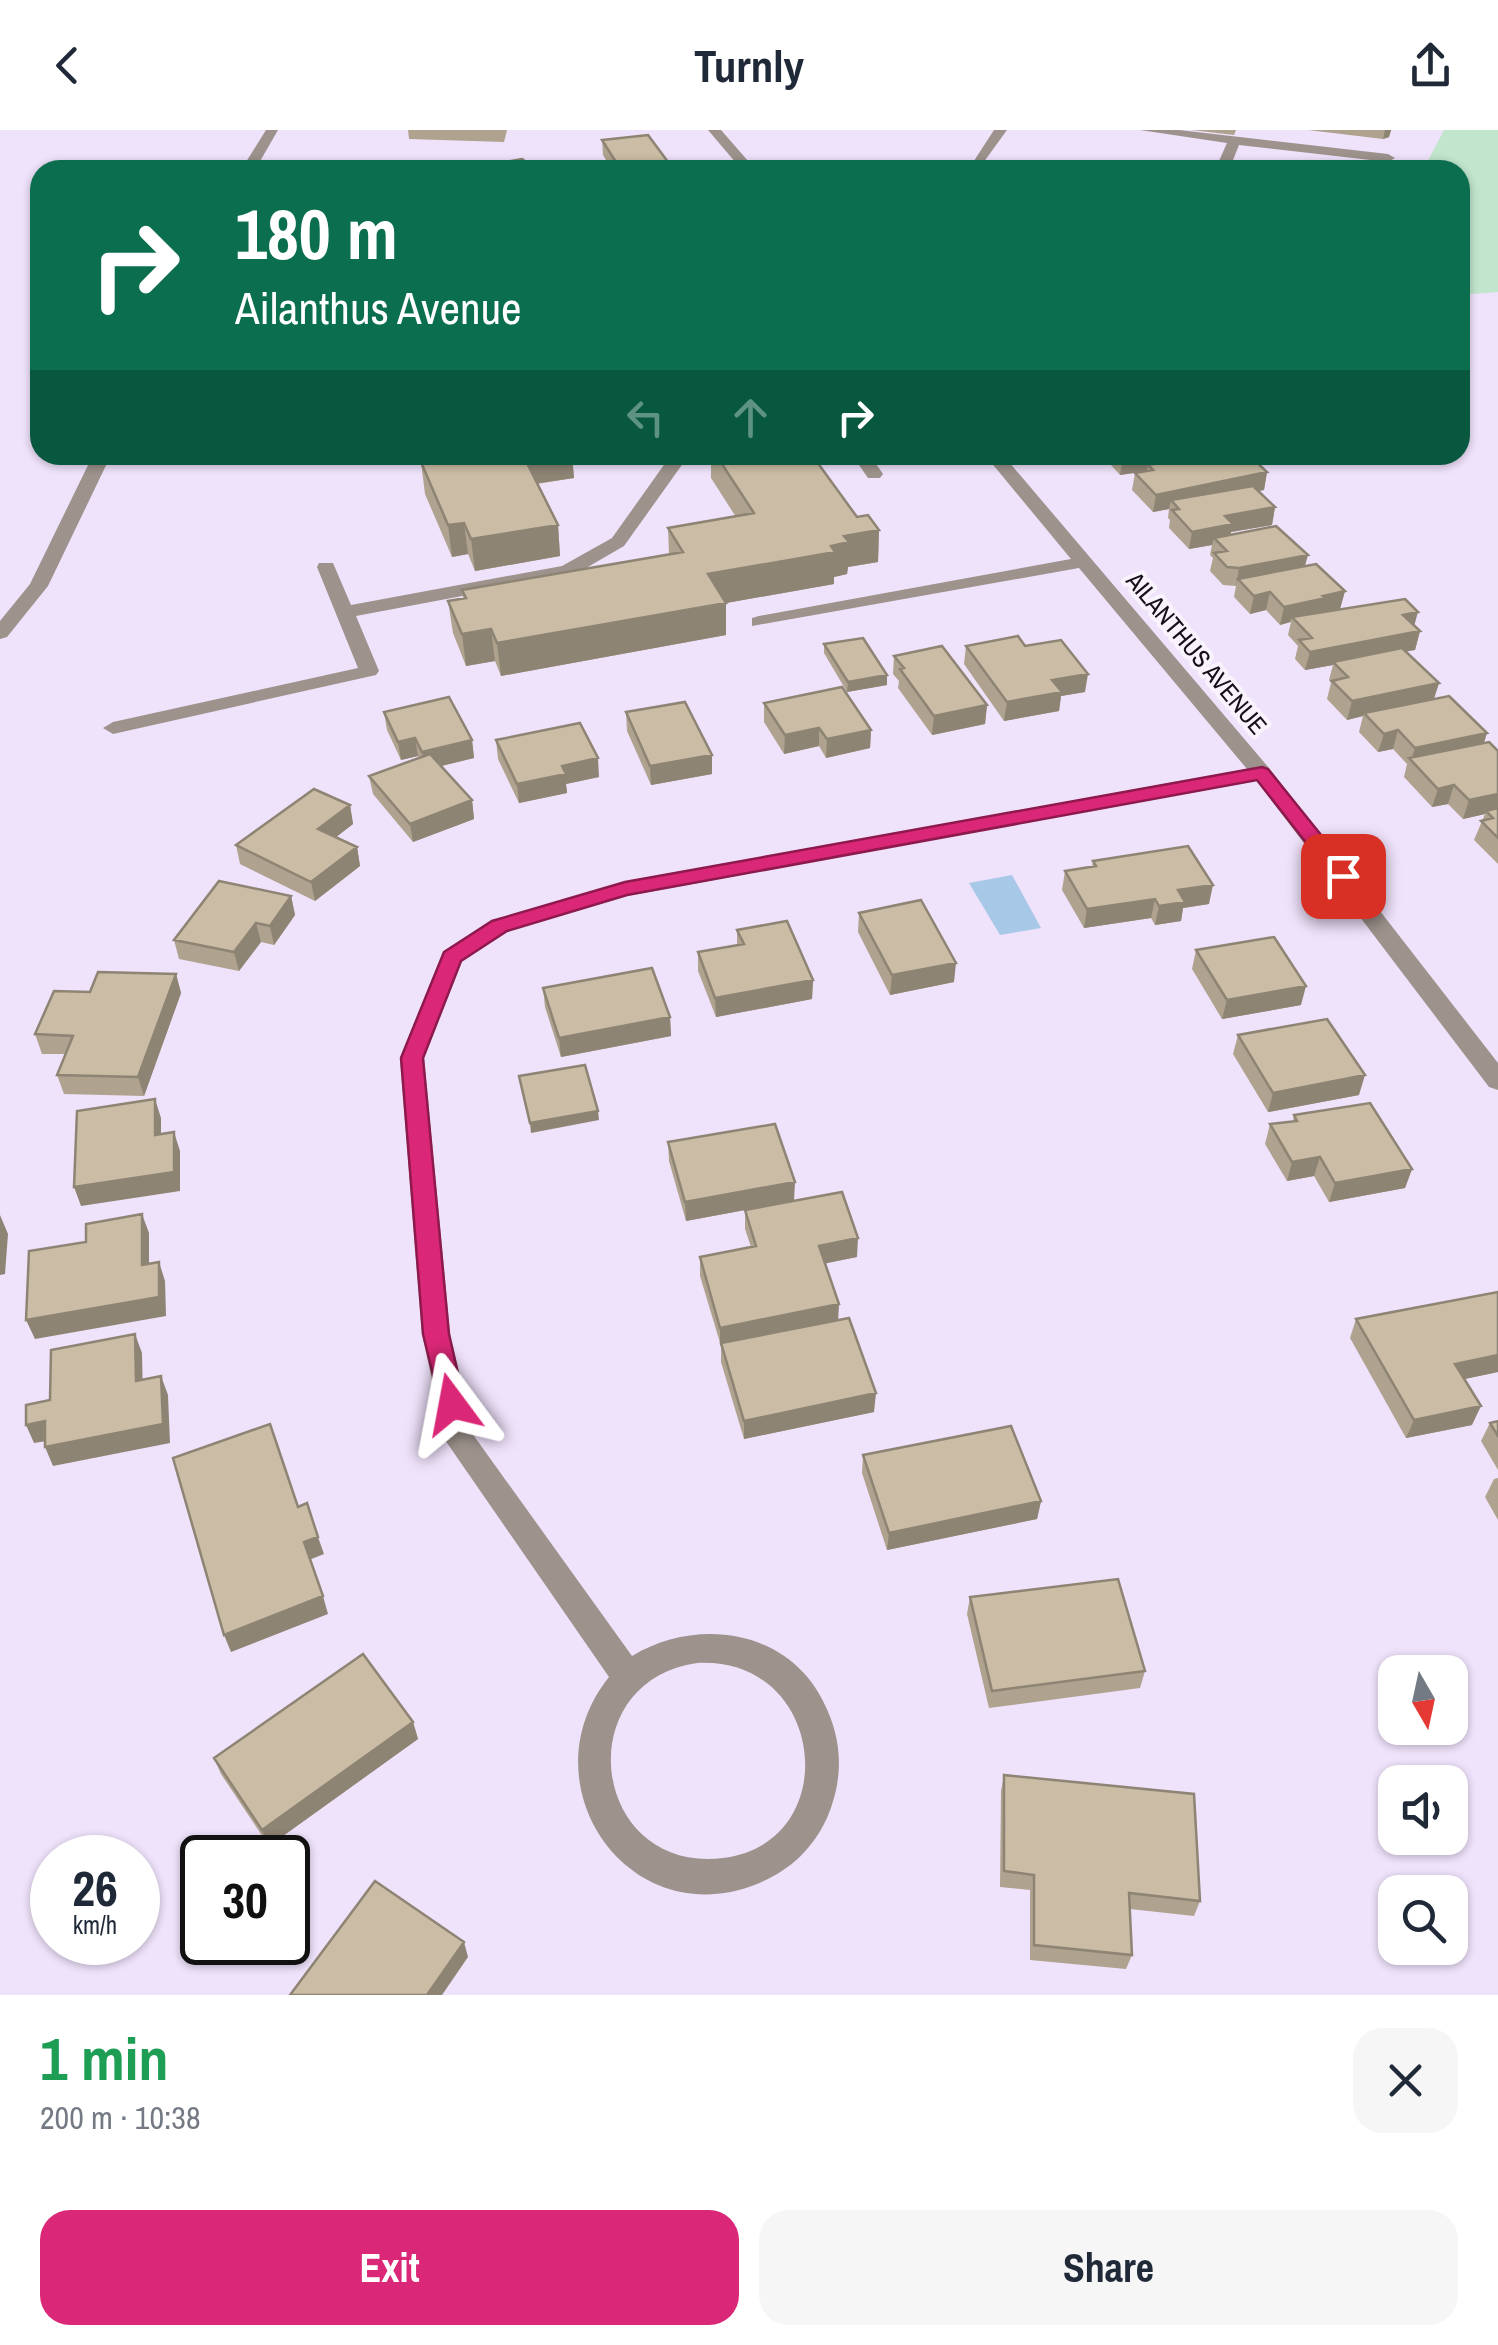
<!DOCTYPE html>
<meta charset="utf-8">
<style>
:root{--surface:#fff;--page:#f6f6f7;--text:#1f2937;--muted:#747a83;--accent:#db2777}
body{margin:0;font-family:"Archivo Narrow",sans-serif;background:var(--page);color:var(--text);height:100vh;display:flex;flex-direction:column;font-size:38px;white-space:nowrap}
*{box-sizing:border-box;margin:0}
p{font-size:32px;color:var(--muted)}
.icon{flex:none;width:55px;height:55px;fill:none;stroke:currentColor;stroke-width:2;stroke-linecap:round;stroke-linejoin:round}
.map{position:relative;height:1865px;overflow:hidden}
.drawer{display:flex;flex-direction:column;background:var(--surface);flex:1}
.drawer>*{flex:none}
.guide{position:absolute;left:30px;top:30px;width:1440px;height:305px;border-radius:30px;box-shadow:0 2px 8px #0004;background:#0b6e4f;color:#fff;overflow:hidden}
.needle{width:65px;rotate:171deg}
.controls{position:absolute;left:1378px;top:1525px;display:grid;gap:20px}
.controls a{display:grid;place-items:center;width:90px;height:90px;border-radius:20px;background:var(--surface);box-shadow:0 2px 8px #0004;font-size:50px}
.speed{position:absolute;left:30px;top:1705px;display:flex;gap:20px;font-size:50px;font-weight:700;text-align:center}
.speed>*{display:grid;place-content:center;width:130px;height:130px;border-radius:50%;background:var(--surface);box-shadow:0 2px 8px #0004;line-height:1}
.speed small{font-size:25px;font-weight:400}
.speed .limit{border:5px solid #111;border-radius:15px;background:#fff;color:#111}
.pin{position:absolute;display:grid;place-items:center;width:85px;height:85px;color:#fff;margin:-42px;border-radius:20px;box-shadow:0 5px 15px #0006}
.me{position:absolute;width:110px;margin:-55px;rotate:347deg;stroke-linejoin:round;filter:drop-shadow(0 0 8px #0008)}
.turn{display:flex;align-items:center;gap:35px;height:210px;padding:0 40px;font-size:45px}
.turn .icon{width:130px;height:130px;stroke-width:2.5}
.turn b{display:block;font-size:70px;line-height:85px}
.lanes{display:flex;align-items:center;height:95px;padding:0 40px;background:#0003;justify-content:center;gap:50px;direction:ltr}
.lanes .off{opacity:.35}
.round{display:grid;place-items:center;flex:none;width:105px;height:105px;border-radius:30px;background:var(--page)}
.head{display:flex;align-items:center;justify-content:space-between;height:170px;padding:0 40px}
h1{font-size:60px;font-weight:700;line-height:75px;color:#1e9e55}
.cta{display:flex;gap:20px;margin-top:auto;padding:20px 40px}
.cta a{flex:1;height:115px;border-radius:30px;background:var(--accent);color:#fff;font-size:40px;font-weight:700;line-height:115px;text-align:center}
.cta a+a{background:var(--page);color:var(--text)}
header{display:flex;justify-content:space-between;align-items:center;height:130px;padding:0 40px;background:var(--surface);font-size:45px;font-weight:700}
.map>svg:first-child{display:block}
.green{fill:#c1e5cd}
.water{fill:#a7c8e7}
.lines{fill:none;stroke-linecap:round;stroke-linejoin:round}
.minor{fill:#9d928c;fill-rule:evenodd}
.wall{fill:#afa28e}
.shaded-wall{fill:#8e8474}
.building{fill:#cbbca5;stroke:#8e8474;stroke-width:2.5}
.route{fill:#db2777;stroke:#8e194d;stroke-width:2.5}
.labels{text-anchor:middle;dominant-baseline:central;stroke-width:8;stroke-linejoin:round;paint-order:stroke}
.street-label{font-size:25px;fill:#151018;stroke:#f8f3fd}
</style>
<header><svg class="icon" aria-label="back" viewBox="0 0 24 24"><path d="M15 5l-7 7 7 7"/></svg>Turnly<svg class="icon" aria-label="share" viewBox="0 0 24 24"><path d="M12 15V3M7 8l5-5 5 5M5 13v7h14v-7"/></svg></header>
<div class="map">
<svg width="1498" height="1865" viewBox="0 0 1498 1865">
<rect width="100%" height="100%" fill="#efe2fb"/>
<!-- green -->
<path class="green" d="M1444,0H1498V162L1460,165V40H1423Z"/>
<!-- water -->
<path class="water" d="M1012,745L1041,798L1000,805L969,753Z"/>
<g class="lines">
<!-- minor -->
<path class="minor" d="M266,0H278L255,40H241Z
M708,0H721L756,40H742Z
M994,0H1007L978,40H968Z
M1140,0H1179L1388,24L1395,28L1388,32L1239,15L1229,40H1215L1227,13Z
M93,325H111L48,456L7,507L0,509V491L30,454Z
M671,325H689L624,416L574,445L356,486L379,541L376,545L113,604L103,598L113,592L358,538L317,437L319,433H333L351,475L562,436L612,408Z
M852,325H870L883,344L880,348H868Z
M985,325H1003L1269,638L1498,933V960L1489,957L1256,650L627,766L507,801L462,831L424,928L450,1204L474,1306L632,1526C697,1487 787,1499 823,1571C843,1610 844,1648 827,1688C812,1720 789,1741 757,1754C628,1806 524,1653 609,1547L445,1310L422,1204L400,928L444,821L491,791L625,752L1247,639L1079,438L752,496V488L759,486L1071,429ZM697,1533C827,1526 845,1713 723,1728C591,1744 567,1552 697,1533Z"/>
</g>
<!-- wall -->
<path class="wall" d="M408,0H507L504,12L409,9Z
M1191,0H1236L1234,5Z
M1308,0H1391L1389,7L1383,9Z
M602,10L674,40H612L603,25Z
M463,325H572L574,348L537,354L558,395L560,426L475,441L468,424L452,427L425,364L421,332L463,326Z
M711,325H812L857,387L879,400L878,432L848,437L847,444L834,447V454L726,473V505L501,546L495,531L466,536L453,503L448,471L463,468L462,460L669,424L668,398L736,387L711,348Z
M1112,325H1249L1267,342L1264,360L1258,361L1275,377L1272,395L1231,402V404L1305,436L1345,461L1340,479L1414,496L1420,501L1415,520L1405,521L1439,553L1434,569L1487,603L1484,613L1498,621V734L1474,710L1485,684L1463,689L1448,674L1432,677L1404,647L1407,634L1393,619L1378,622L1359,602L1363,586L1347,590L1327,569L1331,553L1329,550L1333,535L1305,540L1295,529L1298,516L1288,505L1291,492L1280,495L1266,480L1250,484L1234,467L1236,456L1223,455L1210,441L1213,428L1210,425L1212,415L1189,419L1169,398L1170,390L1168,388L1169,379L1153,382L1132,360L1135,343L1147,341L1120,345L1111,335Z
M824,514L887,545V555L847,562L824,523Z
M966,516H1025L1085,562L1061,566L1059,581L1004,591L964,534Z
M894,526L987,575L985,594L932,605L898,558L899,551L893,544Z
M764,573L871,600L870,618L826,628L819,616L784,624L764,592Z
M384,582L472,610L474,628L441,636L472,670L474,689L413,712L373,664L369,646L419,628L418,626L401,630L387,600Z
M626,582L712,644L651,655L627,601Z
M496,610L599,647L566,654L567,663L519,673L498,629Z
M350,675L353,694L336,707L357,717L360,736L315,771L240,734L236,715Z
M1093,731L1209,774L1183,778L1181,791L1155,795L1151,788L1084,798L1062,760L1065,741L1092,737Z
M291,766L295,785L274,815L261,812L239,841L179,829L174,810Z
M859,783L954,852L890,865L858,802Z
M737,800L813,850L812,869L716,887L698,841V822L737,815Z
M1196,820L1301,875L1222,889L1192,839Z
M176,844L181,863L144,966L64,964L57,945L66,924H42L35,904L90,862Z
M543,858L670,887L671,906L561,927L545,877Z
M1238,905L1359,965L1268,982L1233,924Z
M1294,985L1412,1039L1405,1058L1329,1072L1314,1046L1287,1051L1265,1014L1270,994L1293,991Z
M668,1012L794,1071L857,1127L825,1133L838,1190L874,1282L744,1309L721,1232V1216L700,1146V1127L751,1117L745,1099V1080L686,1091L669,1031Z
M1498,1162V1242L1464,1249L1472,1295L1406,1308L1350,1208L1356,1189Z
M1498,1291V1340L1481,1311L1490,1293Z
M863,1325L1041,1371L1037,1389L887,1420L862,1343Z
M1498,1348V1390L1485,1367L1494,1349Z
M970,1467L1145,1541L1140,1558L989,1578L967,1484Z
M413,1592L418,1609L269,1716L221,1644L214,1628Z
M1004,1645L1200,1771L1194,1786L1130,1779L1132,1825L1126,1839L1030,1830V1760L1000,1757L1001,1661Z"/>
<!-- shaded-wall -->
<path class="shaded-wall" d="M1385,0H1391L1389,7L1383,9Z
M523,325H572L574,348L525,355Z
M1139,325H1221L1148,335L1147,341L1120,345L1123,328Z
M1267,342L1264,360L1178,377L1171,370L1169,379L1153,382L1156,365Z
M1275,377L1272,395L1231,402L1229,412L1214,408L1212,415L1189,419L1192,402L1225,386Z
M464,393L468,424L452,427L448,395Z
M558,395L560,426L475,441L471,409Z
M879,400L878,432L848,437L847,444L834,447V454L726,473V505L501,546L497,513L708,444L831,416L844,406Z
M1308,425L1303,443L1238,449L1236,456L1239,438Z
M1345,461L1340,479L1292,487L1290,492L1280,495L1284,477Z
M1270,462L1266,480L1250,484L1254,466Z
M1418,482L1413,500L1403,485Z
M491,499L495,531L466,536L462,504Z
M1420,501L1415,520L1335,534L1333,532V535L1305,540L1310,522Z
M1088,544L1085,562L1061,566L1059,581L1004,591L1007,572L1052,550Z
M887,545V555L847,562L848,552Z
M1439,553L1433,571L1364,583L1363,586L1347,590L1352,571Z
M987,575L985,594L932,605L934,586Z
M819,598V616L784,624L785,605Z
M871,600L870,618L826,628L827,609Z
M1398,600L1393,619L1378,622L1384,604Z
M1487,603L1481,621L1411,630L1415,618Z
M415,608L418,626L401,630L398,612Z
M472,610L474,628L425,640L422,622Z
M712,625V644L651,655L650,636Z
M598,628L599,647L566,654L567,663L519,673L517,654L562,636Z
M1454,655L1448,674L1432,677L1438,659Z
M1498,664V682L1486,681L1485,684L1463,689L1469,670Z
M472,670L474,689L413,712L410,694Z
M350,675L353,694L322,718L318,699Z
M357,717L360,736L315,771L311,752Z
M1213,755L1209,774L1183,778L1181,791L1155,795L1159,776L1178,760Z
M291,766L295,785L274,815L270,796Z
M1155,769L1151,788L1084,798L1087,779Z
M256,793L261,812L239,841L234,822Z
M956,833L954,852L890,865L892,845Z
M176,844L181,863L144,966L138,947Z
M813,850L812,869L716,887L715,868Z
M1306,856L1301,875L1222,889L1227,870Z
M670,887L671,906L561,927L559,908Z
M1365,945L1359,965L1268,982L1273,963Z
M155,969L161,988V1024L155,1005Z
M598,981L599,990L531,1003L530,993Z
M174,1002L180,1021V1061L81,1076L74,1057Z
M1320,1027L1314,1046L1287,1051L1292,1032Z
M1412,1039L1405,1058L1329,1072L1335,1053Z
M795,1052L794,1071L686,1091L685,1072Z
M142,1084L149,1103V1154L142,1135Z
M0,1085L8,1104L5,1144L0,1145Z
M858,1108L857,1127L818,1135L819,1116Z
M159,1132L165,1151L166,1186L35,1209L26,1190Z
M839,1174L838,1193L720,1216V1198Z
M135,1204L142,1223L143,1270L136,1251Z
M1498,1225V1242L1446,1253L1455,1234Z
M161,1246L168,1265L170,1313L53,1336L45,1317Z
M876,1263L874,1282L744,1309V1291Z
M1481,1276L1472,1295L1406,1308L1414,1290Z
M45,1291L53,1310L34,1313L26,1295Z
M1041,1371L1037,1389L887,1420L889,1403Z
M318,1407L324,1424L309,1430L304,1412Z
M323,1466L328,1484L231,1522L224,1505Z
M413,1592L418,1609L269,1716L262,1700Z
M464,1812L468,1827L442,1865H427Z"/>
<!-- building -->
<path class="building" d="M648,5L674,40H621L602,10Z
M522,29L538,40H463Z
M472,325H523L558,395L471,409L464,393L448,395L421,332Z
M716,325H812L857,387L868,385L879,400L844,406L849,412L831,416L835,422L708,444L726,473L497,513L491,499L462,504L448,471L466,468L462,460L683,422L668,398L754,383Z
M1209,325H1249L1267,342L1156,365L1135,343L1153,340L1148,335Z
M1253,356L1275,377L1225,386L1233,394L1192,402L1172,380L1179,379L1171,370Z
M1276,396L1308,425L1239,438L1227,437L1214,423L1227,421L1214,408Z
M1316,434L1345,461L1323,466L1326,468L1284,477L1270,462L1254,466L1238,449Z
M1405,469L1418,482L1403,485L1420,501L1310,522L1299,510L1312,508L1292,487Z
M1018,506L1025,516L1061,510L1088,544L1052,550L1062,562L1007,572L966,516Z
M863,508L887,545L848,552L824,514Z
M942,516L987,575L934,586L900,539L904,538L894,526Z
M1402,518L1439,553L1352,571L1332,551L1348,547L1333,532Z
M842,557L871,600L827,609L819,598L785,605L764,573Z
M1449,566L1487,603L1415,618L1398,600L1384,604L1364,583Z
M449,567L472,610L422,622L415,608L398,612L384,582Z
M685,572L712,625L650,636L626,582Z
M580,593L598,628L562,636L566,644L517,654L496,610Z
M1489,612L1498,621V664L1469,670L1454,655L1438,659L1409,628Z
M430,624L472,670L410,694L369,646Z
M314,659L350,675L318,699L357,717L311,752L236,715Z
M1498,678V708L1481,691L1493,688L1486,681Z
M1188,716L1213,755L1178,760L1185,772L1159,776L1155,769L1087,779L1065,741L1096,736L1093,731Z
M219,751L291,766L270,796L256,793L234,822L174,810Z
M921,770L956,833L892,845L859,783Z
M787,791L813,850L715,868L698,822L744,814L737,800Z
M1274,807L1306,856L1227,870L1196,820Z
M652,838L670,887L559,908L543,858Z
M98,842L176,844L138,947L57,945L73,906L35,904L54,861L90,862Z
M1327,889L1365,945L1273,963L1238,905Z
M585,935L598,981L530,993L519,946Z
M155,969V1005L174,1002V1042L74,1057L77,981Z
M1370,973L1412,1039L1335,1053L1320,1027L1292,1032L1270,994L1297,991L1294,985Z
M775,994L795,1052L685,1072L668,1012Z
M842,1062L858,1108L819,1116L839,1174L720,1198L700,1127L756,1116L745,1080Z
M142,1084V1135L159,1132V1167L26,1190L29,1121L86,1112V1094Z
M1498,1162V1225L1455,1234L1481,1276L1414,1290L1356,1189Z
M849,1188L876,1263L744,1291L721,1213Z
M135,1204L136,1251L161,1246L163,1294L45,1317V1291L26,1295V1275L50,1270L51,1220Z
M1498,1291V1306L1490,1293Z
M270,1294L298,1377L307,1373L318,1407L304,1412L323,1466L224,1505L173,1328Z
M1011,1296L1041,1371L889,1403L863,1325Z
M1118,1449L1145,1541L992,1561L970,1467Z
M363,1524L413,1592L262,1700L214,1628Z
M1004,1645L1194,1664L1200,1771L1129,1763L1132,1825L1034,1815V1745L1004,1741Z
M375,1751L464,1812L427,1865H290Z"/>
<!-- route -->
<path class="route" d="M1262,637L1268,639L1350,741L1353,746L1350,751H1336L1257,650L627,765L507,801L461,831L423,928L449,1204L465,1274L461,1282L452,1285L442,1282L423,1204L401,928L444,822L492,791L625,752Z"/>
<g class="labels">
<!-- street labels -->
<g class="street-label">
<text transform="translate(1197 523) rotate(50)">AILANTHUS AVENUE</text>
</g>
</g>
</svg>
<div class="controls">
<a><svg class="needle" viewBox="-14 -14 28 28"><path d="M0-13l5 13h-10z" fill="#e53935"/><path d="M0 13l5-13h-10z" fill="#747a83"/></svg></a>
<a><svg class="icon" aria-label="sound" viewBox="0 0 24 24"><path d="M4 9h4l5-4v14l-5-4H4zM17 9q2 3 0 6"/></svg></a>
<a><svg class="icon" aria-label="search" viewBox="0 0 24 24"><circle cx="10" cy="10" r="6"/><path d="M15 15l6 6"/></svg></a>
</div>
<div class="speed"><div>26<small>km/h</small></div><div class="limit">30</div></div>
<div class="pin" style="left:1343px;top:746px;background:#d93025"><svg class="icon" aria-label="arrive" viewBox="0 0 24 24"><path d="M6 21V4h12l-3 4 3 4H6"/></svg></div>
<svg class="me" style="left:452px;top:1274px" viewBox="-20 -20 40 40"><path d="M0-17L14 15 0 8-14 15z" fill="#db2777" stroke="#fff" stroke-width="4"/></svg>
<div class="guide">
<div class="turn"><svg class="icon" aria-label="right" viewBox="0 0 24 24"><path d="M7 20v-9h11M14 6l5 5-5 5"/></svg><div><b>180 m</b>Ailanthus Avenue</div></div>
<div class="lanes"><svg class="icon off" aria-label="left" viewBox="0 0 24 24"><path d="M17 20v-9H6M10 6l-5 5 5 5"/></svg><svg class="icon off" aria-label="ahead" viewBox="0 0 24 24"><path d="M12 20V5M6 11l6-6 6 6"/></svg><svg class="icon" aria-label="right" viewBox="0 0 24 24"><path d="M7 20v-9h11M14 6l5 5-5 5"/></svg></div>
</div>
</div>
<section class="drawer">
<div class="head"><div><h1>1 min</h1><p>200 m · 10:38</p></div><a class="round"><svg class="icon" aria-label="close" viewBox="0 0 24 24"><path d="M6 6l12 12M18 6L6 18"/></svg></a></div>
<div class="cta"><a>Exit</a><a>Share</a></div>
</section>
